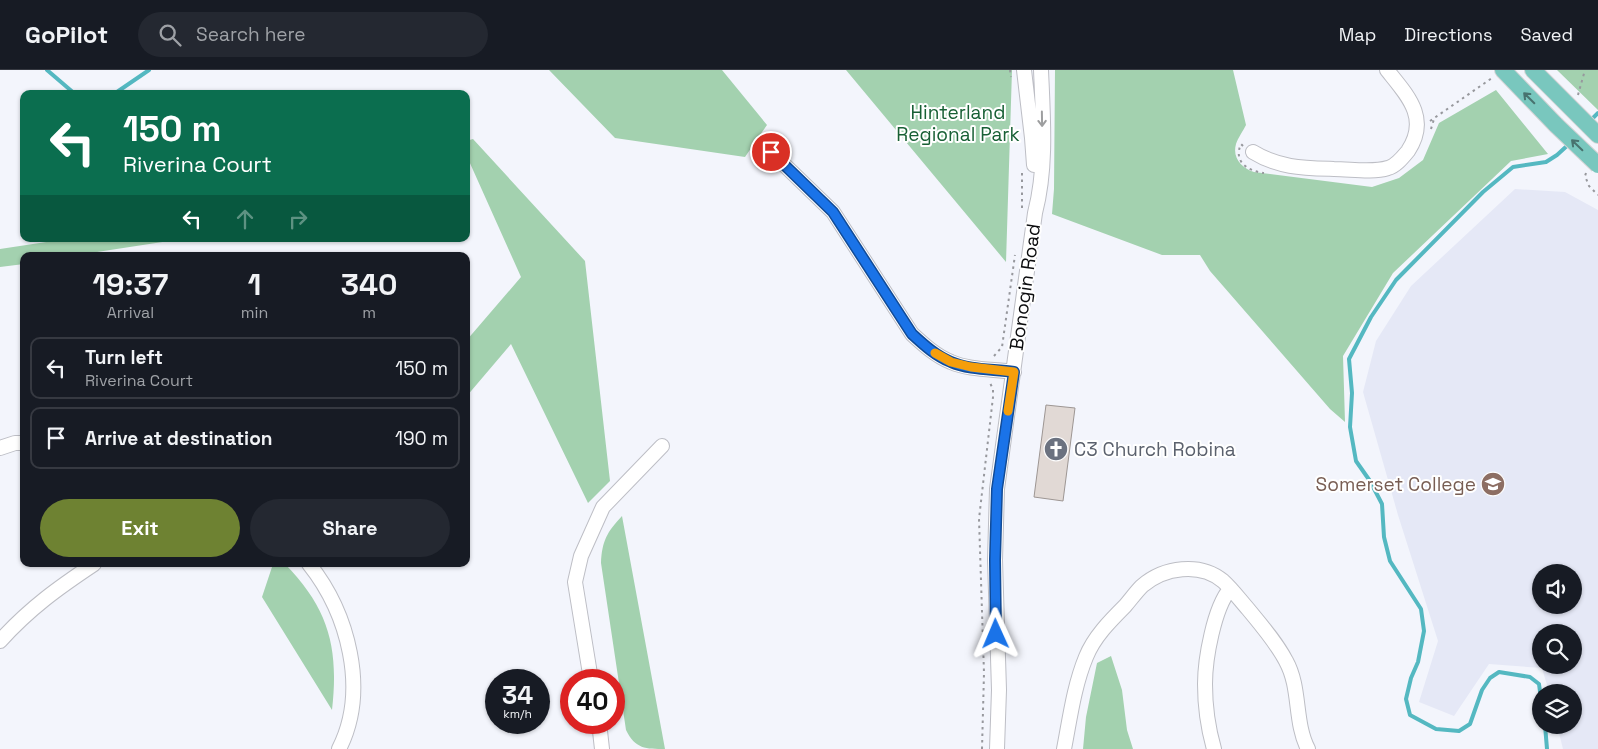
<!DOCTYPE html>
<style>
:root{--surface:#171b24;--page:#242831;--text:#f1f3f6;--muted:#9ea1a6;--line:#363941;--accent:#6e8232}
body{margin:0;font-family:"Space Grotesk",sans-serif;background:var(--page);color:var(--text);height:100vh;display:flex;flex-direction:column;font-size:19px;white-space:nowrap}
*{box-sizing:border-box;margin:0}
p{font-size:16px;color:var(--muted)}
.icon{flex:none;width:28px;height:28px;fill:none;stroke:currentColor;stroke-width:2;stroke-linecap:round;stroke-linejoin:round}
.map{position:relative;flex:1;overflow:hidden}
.drawer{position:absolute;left:20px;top:182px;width:450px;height:315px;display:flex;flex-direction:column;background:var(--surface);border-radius:10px;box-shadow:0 1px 4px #0004}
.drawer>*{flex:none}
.hud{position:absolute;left:20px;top:20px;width:450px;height:152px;border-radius:10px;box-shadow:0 1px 4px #0004;background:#0b6e4f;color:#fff;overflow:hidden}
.tools{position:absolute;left:1532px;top:494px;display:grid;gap:10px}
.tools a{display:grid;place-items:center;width:50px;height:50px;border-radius:50%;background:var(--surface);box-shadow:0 1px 4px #0004;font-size:25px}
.speed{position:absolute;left:485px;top:599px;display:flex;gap:10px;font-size:25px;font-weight:700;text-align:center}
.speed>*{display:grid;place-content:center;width:65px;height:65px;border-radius:50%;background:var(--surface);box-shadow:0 1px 4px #0004;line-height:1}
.speed small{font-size:12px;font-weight:400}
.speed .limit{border:8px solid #d22;background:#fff;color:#111}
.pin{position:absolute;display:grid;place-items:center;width:42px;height:42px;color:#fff;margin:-21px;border:2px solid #fff;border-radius:50%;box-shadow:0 1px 5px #0007}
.me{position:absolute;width:55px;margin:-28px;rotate:359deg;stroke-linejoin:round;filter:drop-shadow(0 0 4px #0008)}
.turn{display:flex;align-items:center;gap:18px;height:105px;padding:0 20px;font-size:22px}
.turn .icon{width:65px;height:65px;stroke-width:2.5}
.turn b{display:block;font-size:35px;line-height:42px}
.lanes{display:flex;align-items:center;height:48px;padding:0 20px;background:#0003;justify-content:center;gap:25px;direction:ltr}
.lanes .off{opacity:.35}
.eta{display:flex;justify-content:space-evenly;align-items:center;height:85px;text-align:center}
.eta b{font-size:30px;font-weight:700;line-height:35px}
.cta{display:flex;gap:10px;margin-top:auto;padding:10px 20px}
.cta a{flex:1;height:58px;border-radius:30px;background:var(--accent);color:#fff;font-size:20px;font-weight:700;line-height:58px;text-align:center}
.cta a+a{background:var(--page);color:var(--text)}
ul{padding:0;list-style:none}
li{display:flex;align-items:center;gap:15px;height:62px;margin:0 10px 8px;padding:0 10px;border:2px solid var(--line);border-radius:10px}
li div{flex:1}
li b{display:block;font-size:19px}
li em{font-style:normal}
header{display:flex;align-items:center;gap:30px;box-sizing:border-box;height:70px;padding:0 25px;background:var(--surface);border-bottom:1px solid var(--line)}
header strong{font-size:24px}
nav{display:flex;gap:28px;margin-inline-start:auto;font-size:18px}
.search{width:350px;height:45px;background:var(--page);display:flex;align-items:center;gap:12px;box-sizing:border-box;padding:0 18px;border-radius:28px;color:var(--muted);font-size:19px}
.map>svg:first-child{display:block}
.built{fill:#e5e8f6;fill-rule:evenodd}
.green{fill:#a3d1af}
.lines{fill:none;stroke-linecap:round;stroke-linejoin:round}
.stream{stroke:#54b8c1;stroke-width:4}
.building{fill:#e1d9d5;stroke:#9d9693}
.minor-casing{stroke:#bdbec5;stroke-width:16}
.major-casing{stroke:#d3d3d4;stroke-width:18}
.path{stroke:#97989d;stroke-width:2;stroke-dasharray:2.5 4;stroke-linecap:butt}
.minor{stroke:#fff;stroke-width:14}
.major{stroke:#79c7be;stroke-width:16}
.major-bridge-casing{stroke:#d3d3d4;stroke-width:18;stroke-linecap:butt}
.major-bridge{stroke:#79c7be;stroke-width:16}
.oneway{stroke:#48736f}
.oneway2{stroke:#9d9e9f}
.route-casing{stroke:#114b97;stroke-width:12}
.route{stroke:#1a73e8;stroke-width:9}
.slow{stroke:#f59e0b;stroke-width:9}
.labels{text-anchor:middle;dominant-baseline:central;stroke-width:4;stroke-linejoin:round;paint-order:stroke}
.park-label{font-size:19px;fill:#186035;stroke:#fff}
.street-label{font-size:19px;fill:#0b0c0e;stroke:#fff}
.worship-label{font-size:19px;fill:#5b616d;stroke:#fff;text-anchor:start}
.education-label{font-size:19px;fill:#785e54;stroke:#fff;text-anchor:end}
</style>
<header>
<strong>GoPilot</strong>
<div class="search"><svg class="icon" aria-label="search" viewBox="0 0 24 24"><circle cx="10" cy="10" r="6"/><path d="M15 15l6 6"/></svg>Search here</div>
<nav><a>Map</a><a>Directions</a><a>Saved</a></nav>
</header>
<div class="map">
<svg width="1598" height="679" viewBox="0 0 1598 679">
<rect width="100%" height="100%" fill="#f3f5fc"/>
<!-- built -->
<path class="built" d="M1515,119L1565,122L1598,140V679H1563L1557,655H1574V622H1549L1542,598L1489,594L1454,646L1419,632L1438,571L1398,445L1363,322L1376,271L1411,216ZM1541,502H1574V535H1541ZM1541,562H1574V595H1541Z"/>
<!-- green -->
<path class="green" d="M549,0H722L767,55L745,87L615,68Z
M846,0H1012L1006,192Z
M1055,0H1233L1246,55C1243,61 1238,68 1236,74C1232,88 1242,98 1254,102L1372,117L1399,108L1423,90L1439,53L1496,20L1548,84L1511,91L1393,203L1343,286L1345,352L1330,339L1210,201L1200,185H1162L1052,144L1054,119Z
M1557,0H1598V40Z
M473,69L585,191L610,411L588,433L511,274L466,327V271L521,207L469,91L466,92V71Z
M66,169H182L71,186H24V194L0,197V179Z
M622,446L665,679C646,679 635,679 626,660L601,493C602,471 607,462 622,446Z
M273,494H285C329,539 339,578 332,640L262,527Z
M1111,586L1122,620L1127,660L1133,679H1083L1086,647L1097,593Z"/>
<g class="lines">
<!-- stream -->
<path class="stream" d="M47,0L75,24
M114,24L149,0
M1591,50L1598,43
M1541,629L1539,614L1530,607L1499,602L1490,608L1482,620L1470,654L1459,661L1436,659L1410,645L1406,629L1411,608L1418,592L1424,561L1421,539L1390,491L1384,467L1382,434L1370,411L1356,391L1350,357L1352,323L1349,289L1371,247L1396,210L1483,122L1513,97L1546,92L1557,85L1569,74
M1545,655L1547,679"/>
</g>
<!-- building -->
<path class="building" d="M1046,335L1075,338L1063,431L1034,427Z"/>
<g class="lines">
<!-- minor casing -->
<g class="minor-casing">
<path id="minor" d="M1024,0L1032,68L1034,95
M771,82L833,142L912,264C924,275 936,286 951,292C969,300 993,299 1014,302
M1253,82C1279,98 1304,98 1334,99C1351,99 1372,103 1388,98C1396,96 1403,87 1408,81C1430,48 1407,25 1387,0
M0,378L15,373H24
M309,494C348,543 369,620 339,679
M0,571C30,538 58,518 94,494
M591,610L575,512L581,486L603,437L662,376
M599,652L602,679
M997,679L999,620L995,490L997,419L1035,143C1047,97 1043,47 1041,0
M1064,679C1070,648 1074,616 1086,587C1094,567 1110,551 1125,536C1131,529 1136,522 1142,516C1164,497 1200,492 1223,511C1232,519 1240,530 1248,539C1262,556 1276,572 1286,591C1301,618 1294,652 1308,679
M1214,679C1208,658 1205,636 1205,614C1205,589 1214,538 1230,519"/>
</g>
<!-- major casing -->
<g class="major-casing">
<path id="major" d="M1503,0L1556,55
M1533,0L1598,65"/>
</g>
<!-- path -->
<path class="path" d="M1010,0L1011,7
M1578,25L1585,0
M1430,51L1492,8
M1431,59L1434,49
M1243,76L1241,74C1233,92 1248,101 1264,103
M1586,103L1585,106L1589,116L1598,125
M1022,138V101
M994,286L1002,277L1015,185
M982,679L984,603L979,449L993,327V319L990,313"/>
<!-- minor -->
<use href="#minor" class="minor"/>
<!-- major -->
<use href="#major" class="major"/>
<!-- major-bridge casing -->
<g class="major-bridge-casing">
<path id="major-bridge" d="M1556,55L1598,95"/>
</g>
<!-- major-bridge -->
<use href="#major-bridge" class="major-bridge"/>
</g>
<!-- one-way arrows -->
<defs><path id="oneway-shaft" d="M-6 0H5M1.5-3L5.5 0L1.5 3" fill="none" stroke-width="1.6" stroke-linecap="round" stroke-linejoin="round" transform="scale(1.25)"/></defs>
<g class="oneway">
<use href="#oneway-shaft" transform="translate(1529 28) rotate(-135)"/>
<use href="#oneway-shaft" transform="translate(1577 75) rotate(-136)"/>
</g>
<use class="oneway2" href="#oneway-shaft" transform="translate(1042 49) rotate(89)"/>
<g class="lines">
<!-- route casing -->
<g class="route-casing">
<path id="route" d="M771,82L833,142L912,264C924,275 936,286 951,292C969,300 993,299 1014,302L997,419L995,490L996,564"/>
</g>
<!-- route -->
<use href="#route" class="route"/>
<!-- slow -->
<path class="slow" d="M935,283L951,292L971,297L1014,302L1008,341"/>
</g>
<!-- icons -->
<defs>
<g id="church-disc" transform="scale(1.25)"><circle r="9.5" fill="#6b7280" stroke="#fff"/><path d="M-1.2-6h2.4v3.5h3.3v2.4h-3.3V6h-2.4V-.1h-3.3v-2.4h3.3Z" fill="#fff"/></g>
<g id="school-disc" transform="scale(1.25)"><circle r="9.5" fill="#8d6e63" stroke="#fff"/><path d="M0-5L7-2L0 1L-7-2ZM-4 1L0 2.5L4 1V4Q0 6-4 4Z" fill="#fff"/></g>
</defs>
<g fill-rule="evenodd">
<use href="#church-disc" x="1056" y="379"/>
<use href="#school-disc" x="1493" y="414"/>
</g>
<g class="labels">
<!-- park labels -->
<g class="park-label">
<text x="958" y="42">Hinterland<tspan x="958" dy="22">Regional Park</tspan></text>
</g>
<!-- street labels -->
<g class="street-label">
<text transform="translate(1025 217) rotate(-82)">Bonogin Road</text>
</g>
<!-- worship labels -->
<g class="worship-label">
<text x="1074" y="379">C3 Church Robina</text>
</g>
<!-- education labels -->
<g class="education-label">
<text x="1476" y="414">Somerset College</text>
</g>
</g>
</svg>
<div class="tools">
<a><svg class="icon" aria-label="sound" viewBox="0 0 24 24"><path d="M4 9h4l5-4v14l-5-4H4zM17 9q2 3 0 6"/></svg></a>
<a><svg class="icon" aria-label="search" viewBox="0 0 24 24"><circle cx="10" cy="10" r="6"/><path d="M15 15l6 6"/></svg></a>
<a><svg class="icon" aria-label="layers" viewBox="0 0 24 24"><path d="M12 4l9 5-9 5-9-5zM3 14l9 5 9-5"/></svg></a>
</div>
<div class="speed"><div>34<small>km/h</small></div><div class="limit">40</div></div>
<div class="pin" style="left:771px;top:82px;background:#d93025"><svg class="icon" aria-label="arrive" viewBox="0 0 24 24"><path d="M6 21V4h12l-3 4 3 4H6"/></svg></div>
<svg class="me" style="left:996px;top:564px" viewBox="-20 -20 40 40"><path d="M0-17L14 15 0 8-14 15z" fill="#1a73e8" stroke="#fff" stroke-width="4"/></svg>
<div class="hud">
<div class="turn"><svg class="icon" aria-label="left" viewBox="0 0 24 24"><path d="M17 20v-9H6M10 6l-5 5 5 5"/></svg><div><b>150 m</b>Riverina Court</div></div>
<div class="lanes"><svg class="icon" aria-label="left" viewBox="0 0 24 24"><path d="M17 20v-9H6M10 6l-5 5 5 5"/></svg><svg class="icon off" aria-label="ahead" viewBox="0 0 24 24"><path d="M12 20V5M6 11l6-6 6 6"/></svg><svg class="icon off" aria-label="right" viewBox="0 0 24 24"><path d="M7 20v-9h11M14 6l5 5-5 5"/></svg></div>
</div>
<section class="drawer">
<div class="eta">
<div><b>19:37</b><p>Arrival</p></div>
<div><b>1</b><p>min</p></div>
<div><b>340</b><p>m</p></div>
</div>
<ul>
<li><svg class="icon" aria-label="left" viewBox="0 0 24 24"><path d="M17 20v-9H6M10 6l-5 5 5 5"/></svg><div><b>Turn left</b><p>Riverina Court</p></div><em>150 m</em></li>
<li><svg class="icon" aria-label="arrive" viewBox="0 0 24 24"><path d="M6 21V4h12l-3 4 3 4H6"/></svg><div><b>Arrive at destination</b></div><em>190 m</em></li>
</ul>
<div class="cta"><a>Exit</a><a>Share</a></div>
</section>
</div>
